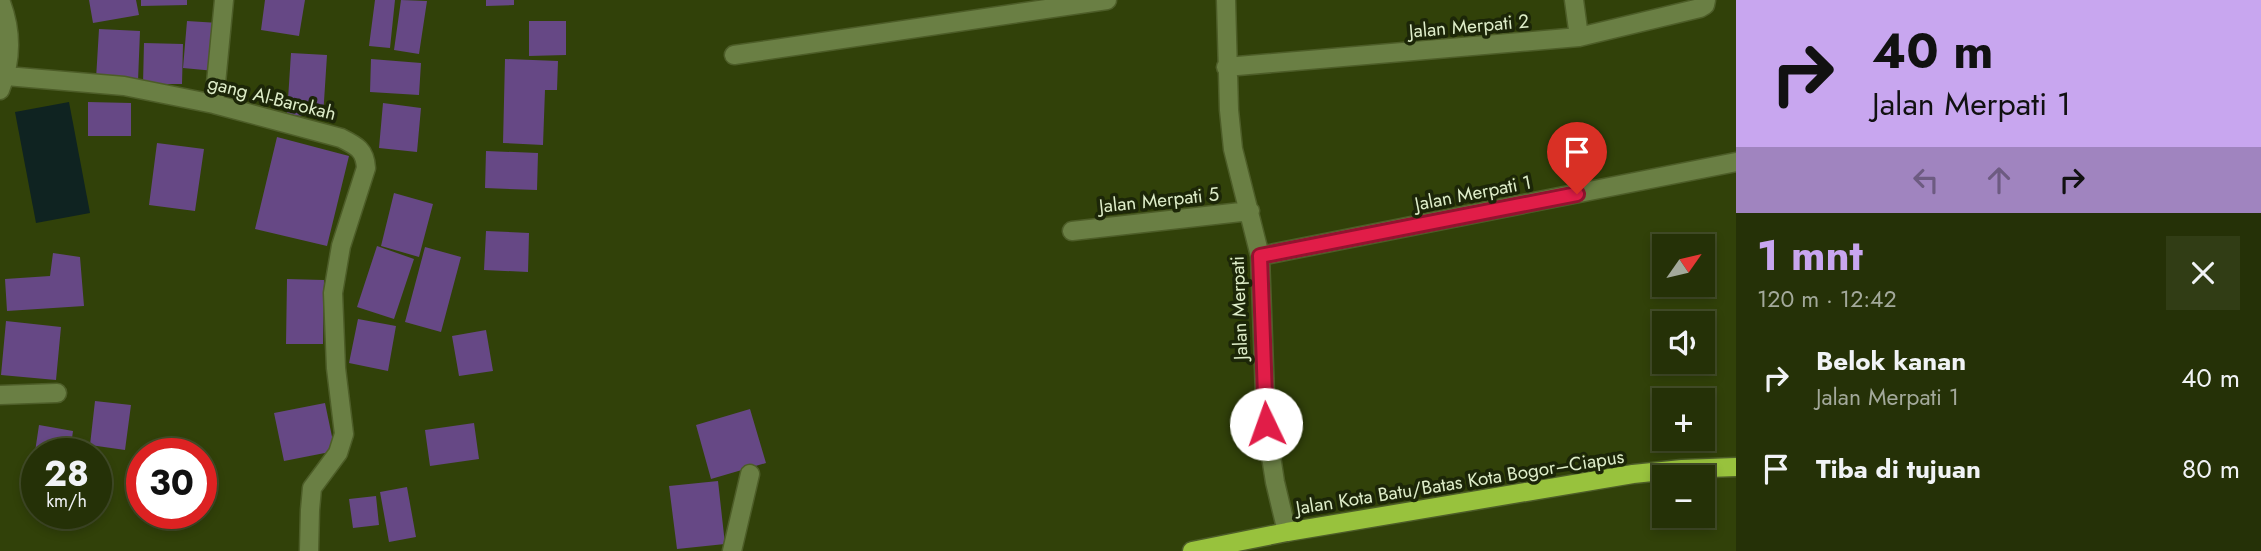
<!DOCTYPE html>
<html lang="id">
<meta charset="utf-8">
<style>
:root{--surface:#253107;--page:#313d15;--text:#f1f3f6;--muted:#a3a99b;--line:#424c28;--accent:#c8a6ef}
body{margin:0;font-family:Jost,sans-serif;background:var(--page);color:var(--text);height:100vh;display:flex;flex-direction:column;font-size:26px;white-space:nowrap}
*{box-sizing:border-box;margin:0}
p{font-size:23px;color:var(--muted)}
.icon{flex:none;width:38px;height:38px;fill:none;stroke:currentColor;stroke-width:2;stroke-linecap:round;stroke-linejoin:round}
.map{position:relative;flex:1;overflow:hidden}
.drawer{display:flex;flex-direction:column;background:var(--surface);width:525px}
.drawer>*{flex:none}
.guide{background:#c8a6ef;color:#111;overflow:hidden}
.needle{width:46px;rotate:56deg}
.fabs{position:absolute;left:1652px;top:234px;display:grid;gap:14px}
.fabs a{display:grid;place-items:center;width:63px;height:63px;border-radius:0px;background:var(--surface);box-shadow:0 4px 10px #0003,0 0 0 2px var(--line);font-size:35px}
.speed{position:absolute;left:21px;top:438px;display:flex;gap:14px;font-size:35px;font-weight:700;text-align:center}
.speed>*{display:grid;place-content:center;width:91px;height:91px;border-radius:50%;background:var(--surface);box-shadow:0 4px 10px #0003,0 0 0 2px var(--line);line-height:1}
.speed small{font-size:18px;font-weight:400}
.speed .limit{border:10px solid #d22;background:#fff;color:#111}
.pin{position:absolute;display:grid;place-items:center;width:60px;height:60px;color:#fff;margin:-72px -30px;border-radius:50% 50% 50% 0;rotate:-45deg;box-shadow:0 0 7px #0007}
.pin .icon{rotate:45deg}
.me{position:absolute;width:77px;margin:-38px;rotate:357deg;stroke-linejoin:round;filter:drop-shadow(0 0 5px #0008)}
.turn{display:flex;align-items:center;gap:24px;height:147px;padding:0 21px;font-size:32px}
.turn .icon{width:91px;height:91px;stroke-width:2.5}
.turn b{display:block;font-size:49px;line-height:60px}
.lanes{display:flex;align-items:center;height:66px;padding:0 21px;background:#0003;justify-content:center;gap:35px;direction:ltr}
.lanes .off{opacity:.35}
.round{display:grid;place-items:center;flex:none;width:74px;height:74px;border-radius:0px;background:var(--page)}
.headline{display:flex;align-items:center;justify-content:space-between;height:119px;padding:0 21px}
h1{font-size:42px;font-weight:700;line-height:52px;color:var(--accent)}
ul{padding:0;list-style:none}
li{display:flex;align-items:center;gap:21px;height:91px;padding:0 21px}
li div{flex:1}
li b{display:block;font-size:26px}
li em{font-style:normal}
main{display:flex;flex:1;min-height:0}
.map>svg:first-child{display:block}
.water{fill:#0f2321}
.building{fill:#664885}
.lines{fill:none;stroke-linecap:round;stroke-linejoin:round}
.minor-casing{stroke:#4d5d28;stroke-width:21}
.major-casing{stroke:#4d5d28;stroke-width:21}
.minor{stroke:#6a7f44;stroke-width:18}
.major{stroke:#98c23d;stroke-width:18}
.route-casing{stroke:#92132f;stroke-width:18}
.route{stroke:#e11d48;stroke-width:12}
.labels{text-anchor:middle;dominant-baseline:central;stroke-width:7;stroke-linejoin:round;paint-order:stroke}
.street-label{font-size:19px;fill:#deedc9;stroke:#1c2608}
</style>
<main>
<div class="map">
<svg width="1736" height="551" viewBox="0 0 1736 551">
<rect width="100%" height="100%" fill="#314109"/>
<!-- water -->
<path class="water" d="M69,102L90,213L36,223L15,112Z"/>
<!-- building -->
<path class="building" d="M89,0H136L139,15L93,23Z
M141,0H187V5L141,6Z
M265,0H305L299,36L261,30Z
M375,0H395L390,48L369,46Z
M401,0L427,1L419,54L394,50Z
M486,0H514V5L486,6Z
M187,21L219,23L215,71L183,68Z
M529,21H566V55L529,56Z
M99,29L140,31L138,81L96,79Z
M144,43L183,44L182,84H143Z
M291,53L327,55L323,117L287,115Z
M371,59L421,63L419,95L370,92Z
M505,59L558,61L557,90H545L543,145L503,143Z
M88,102L131,103V136H88Z
M383,103L421,108L417,152L379,148Z
M277,137L349,156L327,246L255,229Z
M157,143L204,149L195,211L149,205Z
M486,151L538,153L537,190L485,188Z
M394,193L433,204L419,257L381,246Z
M486,231L529,233L528,272L484,270Z
M377,246L414,259L394,319L357,307Z
M425,247L461,257L441,332L405,322Z
M53,253L80,257L84,306L7,311L5,279L50,276Z
M287,279L324,280L323,344H286Z
M358,319L396,326L388,371L349,363Z
M6,321L61,327L56,380L1,375Z
M486,330L493,371L459,376L452,336Z
M95,401L131,405L125,450L90,445Z
M325,403L335,451L284,461L274,413Z
M750,409L766,463L711,479L696,425Z
M474,423L479,459L430,466L425,430Z
M39,425L73,431L70,453H37V473L32,472Z
M718,481L725,544L677,549L669,486Z
M407,487L416,537L389,542L380,492Z
M376,496L379,525L353,528L349,499Z"/>
<g class="lines">
<!-- minor casing -->
<g class="minor-casing">
<path id="minor" d="M1226,0L1229,110L1233,149L1260,256L1266,424L1275,482L1287,532
M1574,0L1579,37
M734,55L1107,0
M1226,67L1579,37L1700,8L1705,5L1706,0
M6,76L124,86L214,104L341,138C357,146 365,150 366,168L341,246L333,293L336,368L344,434L338,453L312,488L310,510L309,551
M0,90C12,60 12,30 0,0
M214,104L224,0
M1072,231L1250,211
M1260,256L1736,162
M0,395L57,393
M732,551L750,474"/>
</g>
<!-- major casing -->
<g class="major-casing">
<path id="major" d="M1192,551L1287,532L1633,474L1682,469L1736,467"/>
</g>
<!-- minor -->
<use href="#minor" class="minor"/>
<!-- major -->
<use href="#major" class="major"/>
</g>
<g class="lines">
<!-- route casing -->
<g class="route-casing">
<path id="route" d="M1266,424L1260,256L1577,194"/>
</g>
<!-- route -->
<use href="#route" class="route"/>
</g>
<g class="labels">
<!-- street labels -->
<g class="street-label">
<text transform="translate(1469 26) rotate(-5)">Jalan Merpati 2</text>
<text transform="translate(272 98) rotate(14)">gang Al-Barokah</text>
<text transform="translate(1473 193) rotate(-11)">Jalan Merpati 1</text>
<text transform="translate(1159 200) rotate(-6)">Jalan Merpati 5</text>
<text transform="translate(1239 308) rotate(-92)">Jalan Merpati</text>
<text transform="translate(1460 482) rotate(-9)">Jalan Kota Batu/Batas Kota Bogor–Ciapus</text>
</g>
</g>
</svg>
<div class="fabs">
<a><svg class="needle" viewBox="-14 -14 28 28"><path d="M0-13l5 13h-10z" fill="#e53935"/><path d="M0 13l5-13h-10z" fill="#a3a99b"/></svg></a>
<a><svg class="icon" aria-label="sound" viewBox="0 0 24 24"><path d="M4 9h4l5-4v14l-5-4H4zM17 9q2 3 0 6"/></svg></a>
<a>+</a>
<a>−</a>
</div>
<div class="speed"><div>28<small>km/h</small></div><div class="limit">30</div></div>
<div class="pin" style="left:1577px;top:194px;background:#d93025"><svg class="icon" aria-label="arrive" viewBox="0 0 24 24"><path d="M6 21V4h12l-3 4 3 4H6"/></svg></div>
<svg class="me" style="left:1266px;top:424px" viewBox="-20 -20 40 40"><circle r="19" fill="#fff"/><path d="M0-13L10 11 0 6-10 11z" fill="#e11d48"/></svg>
</div>
<section class="drawer">
<div class="guide">
<div class="turn"><svg class="icon" aria-label="right" viewBox="0 0 24 24"><path d="M7 20v-9h11M14 6l5 5-5 5"/></svg><div><b>40 m</b>Jalan Merpati 1</div></div>
<div class="lanes"><svg class="icon off" aria-label="left" viewBox="0 0 24 24"><path d="M17 20v-9H6M10 6l-5 5 5 5"/></svg><svg class="icon off" aria-label="ahead" viewBox="0 0 24 24"><path d="M12 20V5M6 11l6-6 6 6"/></svg><svg class="icon" aria-label="right" viewBox="0 0 24 24"><path d="M7 20v-9h11M14 6l5 5-5 5"/></svg></div>
</div>
<div class="headline"><div><h1>1 mnt</h1><p>120 m · 12:42</p></div><a class="round"><svg class="icon" aria-label="close" viewBox="0 0 24 24"><path d="M6 6l12 12M18 6L6 18"/></svg></a></div>
<ul>
<li><svg class="icon" aria-label="right" viewBox="0 0 24 24"><path d="M7 20v-9h11M14 6l5 5-5 5"/></svg><div><b>Belok kanan</b><p>Jalan Merpati 1</p></div><em>40 m</em></li>
<li><svg class="icon" aria-label="arrive" viewBox="0 0 24 24"><path d="M6 21V4h12l-3 4 3 4H6"/></svg><div><b>Tiba di tujuan</b></div><em>80 m</em></li>
</ul>
</section>
</main>
